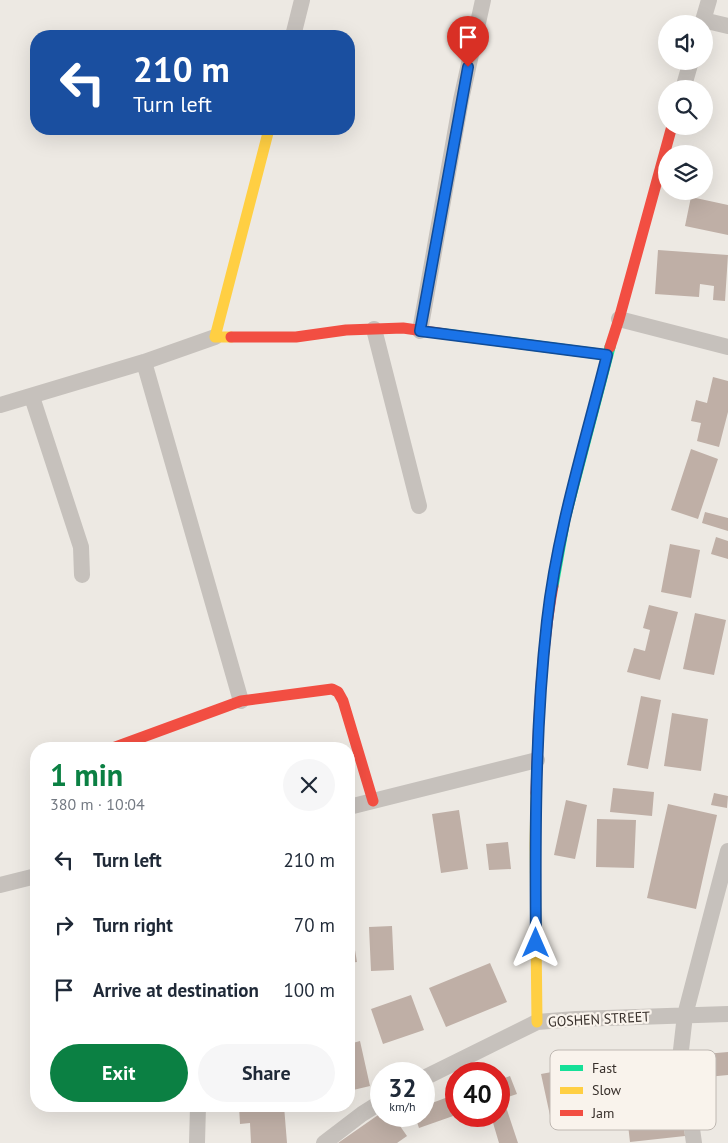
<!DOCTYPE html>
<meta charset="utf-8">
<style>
:root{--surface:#fff;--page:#f6f6f7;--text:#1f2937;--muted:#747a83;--accent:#0b8043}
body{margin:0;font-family:"PT Sans",sans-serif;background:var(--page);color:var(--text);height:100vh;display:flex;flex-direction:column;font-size:19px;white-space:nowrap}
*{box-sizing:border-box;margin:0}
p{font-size:16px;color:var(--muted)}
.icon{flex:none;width:28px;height:28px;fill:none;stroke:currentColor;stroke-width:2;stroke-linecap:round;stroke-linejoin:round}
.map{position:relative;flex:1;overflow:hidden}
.side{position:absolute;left:30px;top:742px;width:325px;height:370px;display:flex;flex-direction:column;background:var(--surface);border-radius:20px;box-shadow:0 5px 20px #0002}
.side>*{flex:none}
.hud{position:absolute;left:30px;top:30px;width:325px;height:105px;border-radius:20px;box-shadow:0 5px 20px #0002;background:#1a4fa0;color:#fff;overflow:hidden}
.tools{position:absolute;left:658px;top:15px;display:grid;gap:10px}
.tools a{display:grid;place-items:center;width:55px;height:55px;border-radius:50%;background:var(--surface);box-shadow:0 5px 20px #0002;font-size:25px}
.speed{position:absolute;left:370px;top:1062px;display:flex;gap:10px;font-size:25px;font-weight:700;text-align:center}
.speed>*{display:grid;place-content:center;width:65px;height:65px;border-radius:50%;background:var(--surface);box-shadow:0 5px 20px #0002;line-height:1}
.speed small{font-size:12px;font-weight:400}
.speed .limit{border:8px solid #d22;background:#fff;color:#111}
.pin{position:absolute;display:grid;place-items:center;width:42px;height:42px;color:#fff;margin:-51px -21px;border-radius:50% 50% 50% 0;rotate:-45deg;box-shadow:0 0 5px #0007}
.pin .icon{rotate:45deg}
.me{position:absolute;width:55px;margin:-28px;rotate:0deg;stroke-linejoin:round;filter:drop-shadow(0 0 4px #0008)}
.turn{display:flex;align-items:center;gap:18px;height:105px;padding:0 20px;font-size:22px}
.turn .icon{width:65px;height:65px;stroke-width:2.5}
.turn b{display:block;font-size:35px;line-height:42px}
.round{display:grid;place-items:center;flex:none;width:52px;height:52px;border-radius:26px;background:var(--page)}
.headline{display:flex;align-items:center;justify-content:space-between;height:85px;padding:0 20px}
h1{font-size:30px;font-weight:800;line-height:38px;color:var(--accent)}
.primary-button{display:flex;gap:10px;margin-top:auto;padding:10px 20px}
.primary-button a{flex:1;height:58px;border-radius:30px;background:var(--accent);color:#fff;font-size:20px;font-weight:800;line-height:58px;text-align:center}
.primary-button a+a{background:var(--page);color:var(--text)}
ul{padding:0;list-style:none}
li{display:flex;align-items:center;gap:15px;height:65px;padding:0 20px}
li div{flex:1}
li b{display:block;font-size:19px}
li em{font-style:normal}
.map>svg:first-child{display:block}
.building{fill:#bfafa6}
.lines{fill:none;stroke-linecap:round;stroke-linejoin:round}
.street{stroke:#c6c1bc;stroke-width:16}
.fast{stroke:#16e098;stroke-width:11}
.slow{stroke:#ffcf43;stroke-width:11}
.jam{stroke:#f24e42;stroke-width:11}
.route-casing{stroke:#114b97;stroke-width:12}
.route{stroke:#1a73e8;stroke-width:9}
.labels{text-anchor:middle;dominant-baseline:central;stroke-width:4.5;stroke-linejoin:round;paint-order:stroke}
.street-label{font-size:14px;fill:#372f2a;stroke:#f9f3ec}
.key{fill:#f9f3ec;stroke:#bfb8b2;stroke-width:1}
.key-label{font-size:14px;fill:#372f2a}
</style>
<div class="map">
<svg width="728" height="1143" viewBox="0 0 728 1143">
<rect width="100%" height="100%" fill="#ede9e3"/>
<!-- building -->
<path class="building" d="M691,197L728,205V235L685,226Z
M658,250L728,255L725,301L713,300L714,286L700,284L699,297L655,294Z
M713,377L728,381V412L719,447L697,441L701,423L691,421L696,400L707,403Z
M691,449L718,459L698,519L671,510Z
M705,512L728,518V531L702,523Z
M716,537L728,541V559L711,554Z
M670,544L700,550L691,598L661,592Z
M649,605L678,612L660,680L627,672L634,648L645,651L650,630L643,628Z
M695,613L726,620L714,675L683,669Z
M641,696L661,700L648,769L627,765Z
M672,713L708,719L701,771L664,766Z
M613,788L654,792L652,816L610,812Z
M714,793L728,796L727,808L711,805Z
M566,800L587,805L575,859L554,855Z
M668,804L717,815L696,909L647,898Z
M459,810L468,869L441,873L432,814Z
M597,819L636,820L634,868L596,867Z
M508,842L511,869L489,870L486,844Z
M349,926H351L357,962L349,963Z
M392,926L394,970L371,971L369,927Z
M490,963L507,1002L446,1027L429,988Z
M411,995L424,1030L383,1044L371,1009Z
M360,1041L370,1086L349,1091V1044Z
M728,1052V1075L707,1077L705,1054Z
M675,1057L685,1136L630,1142L621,1064Z
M600,1063L609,1109L551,1120L541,1074Z
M510,1076L517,1094L499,1100V1080Z
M456,1094V1115L419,1128L415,1116H424V1106Z
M505,1104L518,1143H499L491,1116H499V1106Z
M239,1106H284L287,1143H251L250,1123L240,1124Z
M381,1113V1116H393L407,1136L397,1143H338Z"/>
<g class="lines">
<!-- street -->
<path class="street" d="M703,20L728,26
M702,24L709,0
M293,36L302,0
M683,89L691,61
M619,319L728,347
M374,329L419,506
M420,331L461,100L483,0
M144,362L241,701
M32,397L81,547L82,575
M0,405L144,362L215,337
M349,807L537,760
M0,885L36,876
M424,1078L537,1022L576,1019L728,1014
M197,1143L198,1106
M324,1143L362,1114L381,1102
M694,1143L681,1050L685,1015L728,851"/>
<!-- fast -->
<path class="fast" d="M445,334L607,355
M553,586L565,519L610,347"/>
<!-- slow -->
<path class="slow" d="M231,337H215L269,129
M536,793L535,844L537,1022"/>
<!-- jam -->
<path class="jam" d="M231,337H296L346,330L403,328L445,334
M610,347L619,319L672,126
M110,749L241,701L332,689L338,692L343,701L373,801
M536,793C538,726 541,652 553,586"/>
</g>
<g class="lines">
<!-- route casing -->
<g class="route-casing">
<path id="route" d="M468,67L420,331L607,355C585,443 557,531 547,621C535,728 535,836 536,943"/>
</g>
<!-- route -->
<use href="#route" class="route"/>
</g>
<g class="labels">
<!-- street labels -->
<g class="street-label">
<text transform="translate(599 1019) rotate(-3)">GOSHEN STREET</text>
</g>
</g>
<!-- legend -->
<rect x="550" y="1050" width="166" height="80" rx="8" class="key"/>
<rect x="560" y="1065" width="23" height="6" fill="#16e098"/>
<rect x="560" y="1087" width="23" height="7" fill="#ffcf43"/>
<rect x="560" y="1110" width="23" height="6" fill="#f24e42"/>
<g class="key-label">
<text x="592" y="1073">Fast</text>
<text x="592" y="1095">Slow</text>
<text x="592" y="1118">Jam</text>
</g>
</svg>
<div class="tools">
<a><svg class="icon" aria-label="sound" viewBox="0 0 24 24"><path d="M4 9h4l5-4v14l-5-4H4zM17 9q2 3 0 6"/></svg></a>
<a><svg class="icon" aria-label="search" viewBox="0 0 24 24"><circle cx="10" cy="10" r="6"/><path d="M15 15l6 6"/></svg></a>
<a><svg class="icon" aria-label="layers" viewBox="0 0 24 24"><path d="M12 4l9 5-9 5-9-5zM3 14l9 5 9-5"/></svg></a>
</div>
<div class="speed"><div>32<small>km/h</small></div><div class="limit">40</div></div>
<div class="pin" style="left:468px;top:67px;background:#d93025"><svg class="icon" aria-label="arrive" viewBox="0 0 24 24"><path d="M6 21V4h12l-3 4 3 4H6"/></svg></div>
<svg class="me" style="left:536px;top:943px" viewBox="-20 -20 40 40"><path d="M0-17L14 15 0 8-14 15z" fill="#1a73e8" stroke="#fff" stroke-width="4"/></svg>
<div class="hud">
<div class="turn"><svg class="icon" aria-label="left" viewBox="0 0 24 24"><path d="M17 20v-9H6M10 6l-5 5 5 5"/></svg><div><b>210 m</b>Turn left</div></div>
</div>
<section class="side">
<div class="headline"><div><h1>1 min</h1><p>380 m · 10:04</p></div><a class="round"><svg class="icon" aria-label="close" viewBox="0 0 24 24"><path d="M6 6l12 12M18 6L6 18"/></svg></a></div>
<ul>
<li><svg class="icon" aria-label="left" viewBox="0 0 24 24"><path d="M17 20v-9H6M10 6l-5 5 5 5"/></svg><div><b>Turn left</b></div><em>210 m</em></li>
<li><svg class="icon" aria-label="right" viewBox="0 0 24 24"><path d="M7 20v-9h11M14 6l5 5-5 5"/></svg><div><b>Turn right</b></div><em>70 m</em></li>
<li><svg class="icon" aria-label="arrive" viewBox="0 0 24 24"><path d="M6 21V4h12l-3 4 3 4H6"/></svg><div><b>Arrive at destination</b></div><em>100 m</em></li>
</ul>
<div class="primary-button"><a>Exit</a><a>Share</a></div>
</section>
</div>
